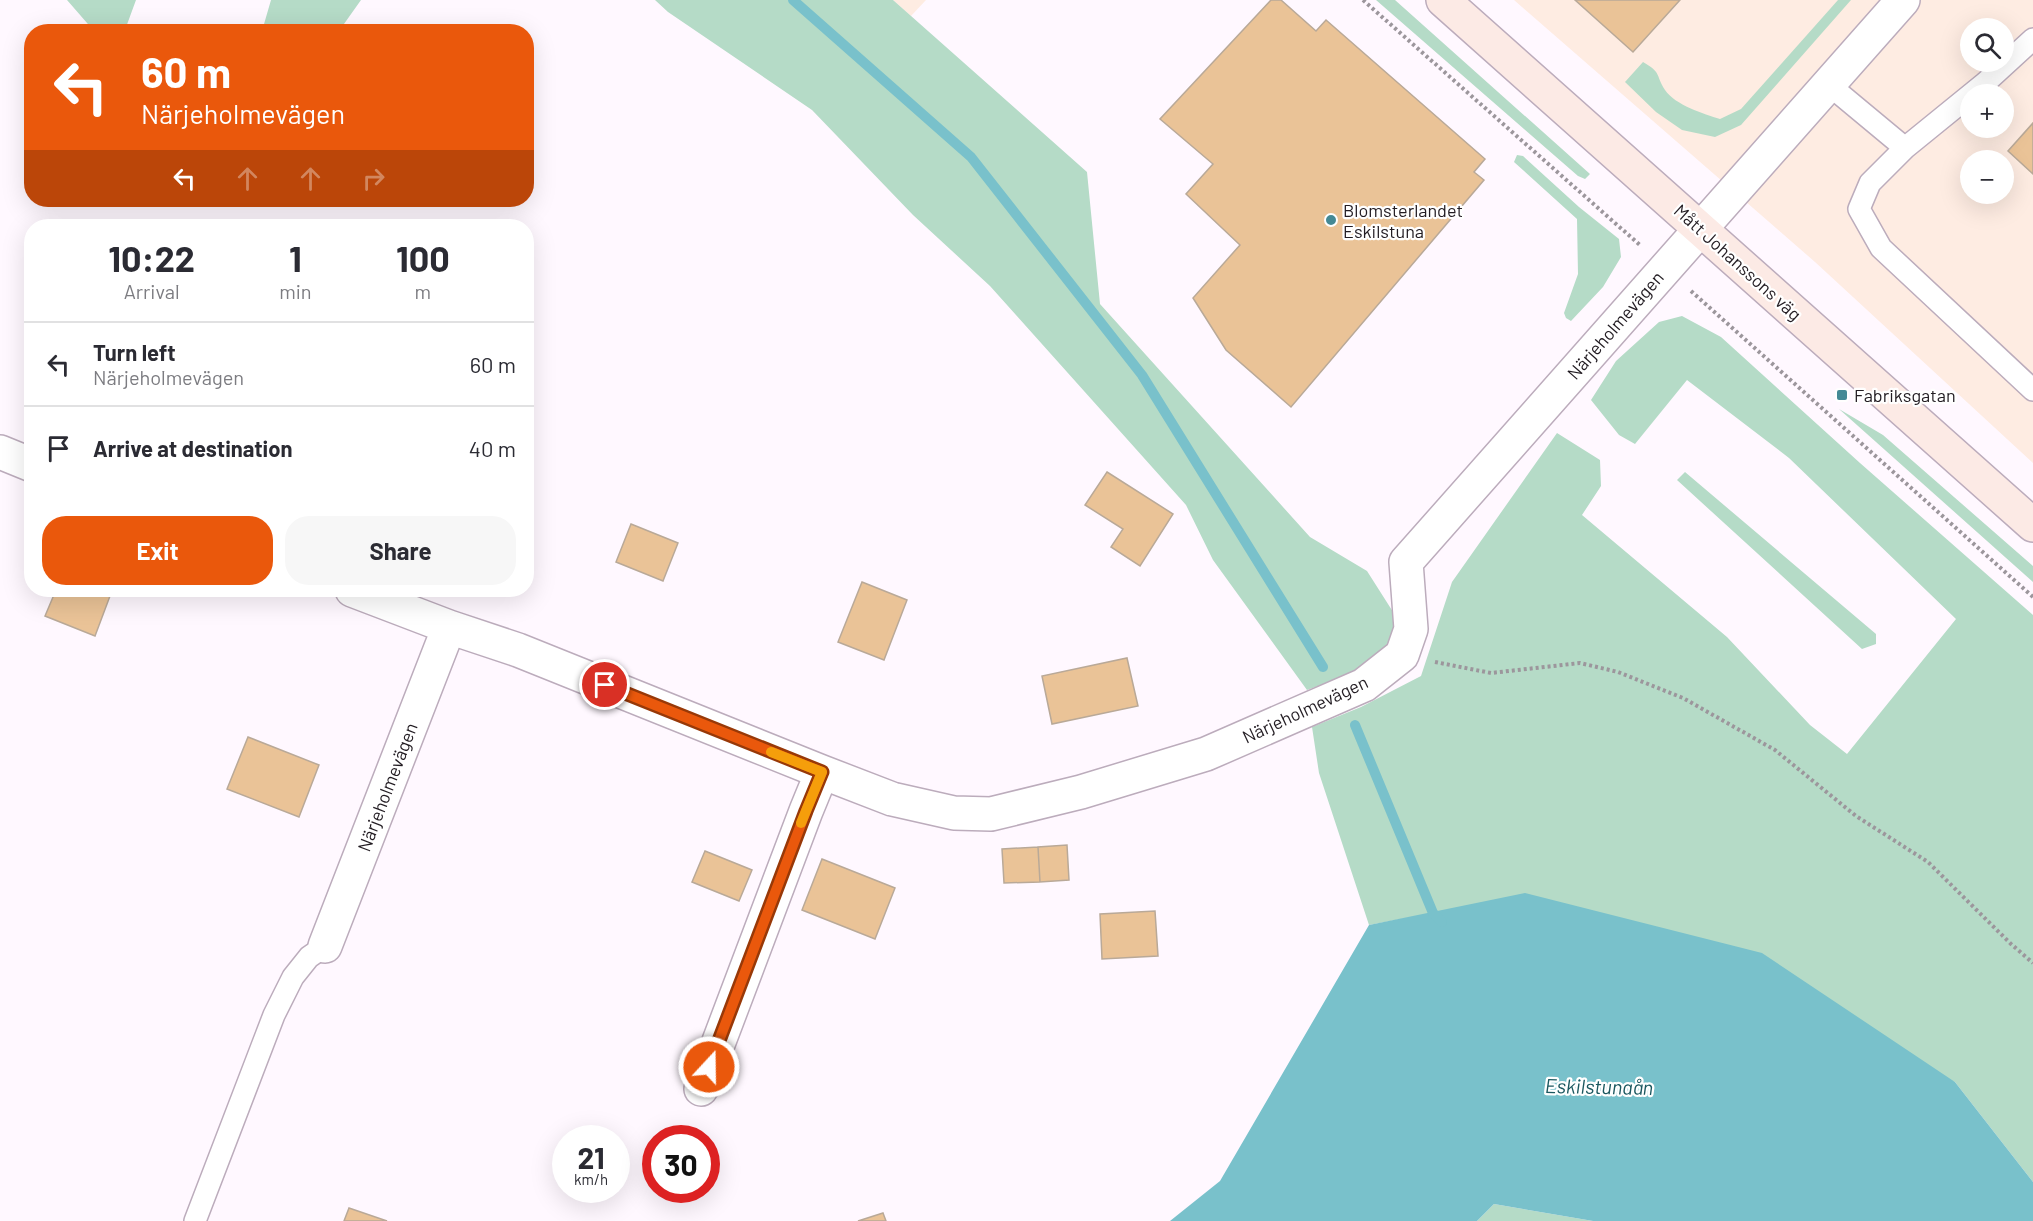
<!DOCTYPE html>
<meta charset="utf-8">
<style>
:root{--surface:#fff;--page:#f7f7f7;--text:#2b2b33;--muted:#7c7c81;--line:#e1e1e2;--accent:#ea580c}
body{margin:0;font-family:Barlow,sans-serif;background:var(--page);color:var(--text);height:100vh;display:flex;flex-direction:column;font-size:22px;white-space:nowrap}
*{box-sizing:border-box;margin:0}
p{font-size:20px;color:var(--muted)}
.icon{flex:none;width:33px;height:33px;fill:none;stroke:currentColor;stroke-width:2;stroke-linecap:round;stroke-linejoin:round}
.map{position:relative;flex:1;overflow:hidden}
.panel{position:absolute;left:24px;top:219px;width:510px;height:378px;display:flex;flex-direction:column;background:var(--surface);border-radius:24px;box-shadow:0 6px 24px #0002}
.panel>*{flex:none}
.top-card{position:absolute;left:24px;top:24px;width:510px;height:183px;border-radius:24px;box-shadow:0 6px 24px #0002;background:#ea580c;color:#fff;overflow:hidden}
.fabs{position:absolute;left:1960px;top:18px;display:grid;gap:12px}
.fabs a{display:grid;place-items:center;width:54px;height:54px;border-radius:50%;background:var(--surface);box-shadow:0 6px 24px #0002;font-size:30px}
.speed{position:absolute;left:552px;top:1125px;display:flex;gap:12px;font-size:30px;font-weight:700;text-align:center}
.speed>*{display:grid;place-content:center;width:78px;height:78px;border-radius:50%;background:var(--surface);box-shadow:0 6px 24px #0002;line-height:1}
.speed small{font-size:15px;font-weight:400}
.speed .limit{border:9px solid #d22;background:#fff;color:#111}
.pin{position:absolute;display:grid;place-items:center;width:51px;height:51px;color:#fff;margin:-26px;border:3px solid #fff;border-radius:50%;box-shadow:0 2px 6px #0007}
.me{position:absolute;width:66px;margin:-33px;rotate:21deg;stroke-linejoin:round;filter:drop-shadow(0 0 4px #0008)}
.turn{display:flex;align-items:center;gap:21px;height:126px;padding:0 18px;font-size:27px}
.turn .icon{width:78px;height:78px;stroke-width:2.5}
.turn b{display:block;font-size:42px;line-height:51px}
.lanes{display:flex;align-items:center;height:57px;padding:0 18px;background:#0003;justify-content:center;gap:30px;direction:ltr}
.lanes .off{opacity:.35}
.eta{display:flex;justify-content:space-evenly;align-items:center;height:102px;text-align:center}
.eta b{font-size:36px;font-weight:700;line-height:42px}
.cta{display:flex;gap:12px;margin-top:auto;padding:12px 18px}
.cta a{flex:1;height:69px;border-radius:24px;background:var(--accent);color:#fff;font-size:24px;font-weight:700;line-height:69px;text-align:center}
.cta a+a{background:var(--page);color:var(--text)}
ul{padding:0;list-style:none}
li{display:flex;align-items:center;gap:18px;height:84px;padding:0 18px;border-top:2px solid var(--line)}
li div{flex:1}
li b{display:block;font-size:22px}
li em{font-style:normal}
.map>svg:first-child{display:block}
.industrial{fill:#feece2;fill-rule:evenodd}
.green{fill:#b5dbc7}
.water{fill:#79c1cb}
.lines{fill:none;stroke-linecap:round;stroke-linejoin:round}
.stream{stroke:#79c1cb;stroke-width:10}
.building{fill:#eac397;stroke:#b9a998;stroke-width:1.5}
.lane-casing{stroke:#bcacbc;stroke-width:24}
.street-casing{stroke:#bcacbc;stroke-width:36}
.secondary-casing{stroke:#bcacbc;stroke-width:36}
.path{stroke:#9c969c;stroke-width:4;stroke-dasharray:3 3;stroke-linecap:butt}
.lane{stroke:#fff;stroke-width:21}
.street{stroke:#fff;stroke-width:33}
.secondary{stroke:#fceae5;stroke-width:33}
.route-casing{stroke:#983908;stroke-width:15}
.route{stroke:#ea580c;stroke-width:10}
.slow{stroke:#f59e0b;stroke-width:10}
.poi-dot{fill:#448995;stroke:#fff;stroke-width:2}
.labels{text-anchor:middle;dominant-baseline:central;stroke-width:4.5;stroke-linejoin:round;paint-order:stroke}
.poi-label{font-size:18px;fill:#221c22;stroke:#fff;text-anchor:start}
.street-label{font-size:18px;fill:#221c22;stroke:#fff}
.water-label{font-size:20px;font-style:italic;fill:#1a575f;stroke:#fff}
</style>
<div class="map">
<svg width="2033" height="1221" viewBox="0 0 2033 1221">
<rect width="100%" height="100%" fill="#fff8ff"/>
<!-- industrial -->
<path class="industrial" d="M893,0H926L911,16Z
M1514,0H2033V463L1815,262ZM1971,28H2004V62H1971ZM1971,94H2004V128H1971ZM1971,160H2004V194H1971Z"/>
<!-- green -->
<path class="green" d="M67,0H136L125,30L122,32L94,31Z
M271,0H361L339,31H262Z
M655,0H893L1087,172L1100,304L1310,537L1367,571L1395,615L1390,648L1366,669L1307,690L1213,560L1186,505L990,286L913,215L812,110L668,12Z
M1376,0H1395L1590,174L1585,179L1578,176Z
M1838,0H1851L1741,125L1715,137L1682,130L1656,112L1625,82L1643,62C1662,73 1655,74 1665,90C1675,105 1704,114 1720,119L1741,109Z
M1517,155L1523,156L1579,207L1619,239L1621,257L1603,287L1571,321L1566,318L1564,313L1578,274L1577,219L1514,162Z
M1682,316L1721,337L1860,463L2033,615V1182L1955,1082L1433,913L1369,925L1319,773L1312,727L1361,707L1421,676L1452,582L1557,433L1600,460L1601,486L1582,515L1727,637L1810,725L1847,754L1956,619L1789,458L1687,380L1635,444L1619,435L1591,400L1616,361L1659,322Z
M1839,409L1883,435L2033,566V582Z
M1685,472L1876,634V644L1862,649L1677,480Z
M1494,1204L1593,1221H1477Z"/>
<!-- water -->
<path class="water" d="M1525,893L1762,953L1955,1082L2033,1182V1221H1593L1494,1204L1477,1221H1170L1220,1181L1369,925Z"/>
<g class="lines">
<!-- stream -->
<path class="stream" d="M793,0L971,157L1142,375L1323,667
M1355,725L1433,913L1442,922"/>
</g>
<!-- building -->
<path class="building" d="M1271,0H1281L1316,31L1326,20L1485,159L1474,172L1484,180L1291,407L1226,350L1193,298L1240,245L1186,194L1213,164L1160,119Z
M1575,0H1680L1633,52Z
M2033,123V174L2008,151Z
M1107,472L1173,514L1140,566L1111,547L1123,529L1085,505Z
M631,524L678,543L663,581L616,562Z
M862,582L907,600L884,660L838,642Z
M56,590H95L110,596L95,636L45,616Z
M1127,658L1138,706L1052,724L1042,676Z
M248,737L319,765L299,817L227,789Z
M1067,845L1069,880L1040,882L1038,847Z
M1038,847L1040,882L1004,883L1002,849Z
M705,851L752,870L739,901L692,882Z
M822,859L895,888L875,939L802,910Z
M1155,911L1158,956L1102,959L1100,914Z
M349,1208L387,1221H344Z
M883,1213L886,1221H858Z"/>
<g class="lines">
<!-- lane casing -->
<g class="lane-casing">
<path id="lane" d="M2033,39L1985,83L1905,148L1870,183L1859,209L1881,248L2033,390
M1828,84L1905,148
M195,1221L274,1015L293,977L309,957L325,946"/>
</g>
<!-- street casing -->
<g class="street-casing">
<path id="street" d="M0,452L32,465
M352,590L449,627L518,650L822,772L892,799L954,813L991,814L1081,792L1206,754L1364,685L1402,655L1411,629L1406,562L1903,0
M325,946L449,627
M701,1089L806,811L822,772"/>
</g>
<!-- secondary casing -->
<g class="secondary-casing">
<path id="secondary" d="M1443,0L2033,525"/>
</g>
<!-- path -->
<path class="path" d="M1363,0L1641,246
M1691,291L2033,597
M1435,662L1491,673L1580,663L1618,672L1683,698L1775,750L1856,816L1928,862L2011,944L2033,963"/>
<!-- lane -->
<use href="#lane" class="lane"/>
<!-- street -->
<use href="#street" class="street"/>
<!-- secondary -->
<use href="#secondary" class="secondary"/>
</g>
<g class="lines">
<!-- route casing -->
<g class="route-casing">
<path id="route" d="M605,685L822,772L806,811L709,1067"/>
</g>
<!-- route -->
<use href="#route" class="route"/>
<!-- slow -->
<path class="slow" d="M771,752L822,772L801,823"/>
</g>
<!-- markers -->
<g class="poi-dot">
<circle cx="1331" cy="220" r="6"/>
<rect x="1836" y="389" width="12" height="12" rx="3"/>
</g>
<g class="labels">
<!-- poi labels -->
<g class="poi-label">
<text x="1343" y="210">Blomsterlandet<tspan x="1343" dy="21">Eskilstuna</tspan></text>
<text x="1854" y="395">Fabriksgatan</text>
</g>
<!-- street labels -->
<g class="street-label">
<text transform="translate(1738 262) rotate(42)">Mått Johanssons väg</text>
<text transform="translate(1615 325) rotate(-49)">Närjeholmevägen</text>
<text transform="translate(1305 709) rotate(-25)">Närjeholmevägen</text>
<text transform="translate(387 787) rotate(-69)">Närjeholmevägen</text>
</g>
<!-- water labels -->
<g class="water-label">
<text transform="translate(1599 1086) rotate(1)">Eskilstunaån</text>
</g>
</g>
</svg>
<div class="fabs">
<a><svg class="icon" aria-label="search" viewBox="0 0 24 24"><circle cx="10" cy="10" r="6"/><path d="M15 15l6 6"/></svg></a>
<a>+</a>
<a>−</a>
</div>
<div class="speed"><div>21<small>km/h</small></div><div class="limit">30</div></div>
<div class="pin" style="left:605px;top:685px;background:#d93025"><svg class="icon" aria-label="arrive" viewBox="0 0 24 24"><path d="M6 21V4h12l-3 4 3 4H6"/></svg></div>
<svg class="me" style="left:709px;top:1067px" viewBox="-20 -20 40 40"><circle r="17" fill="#ea580c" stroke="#fff" stroke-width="3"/><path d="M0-11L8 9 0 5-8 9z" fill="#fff"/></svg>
<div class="top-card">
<div class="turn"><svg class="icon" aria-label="left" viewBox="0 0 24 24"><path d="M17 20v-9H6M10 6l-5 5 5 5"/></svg><div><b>60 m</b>Närjeholmevägen</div></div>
<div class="lanes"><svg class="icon" aria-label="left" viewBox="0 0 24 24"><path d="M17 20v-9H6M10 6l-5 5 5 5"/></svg><svg class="icon off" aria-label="ahead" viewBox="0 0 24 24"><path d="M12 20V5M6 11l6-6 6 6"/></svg><svg class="icon off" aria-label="ahead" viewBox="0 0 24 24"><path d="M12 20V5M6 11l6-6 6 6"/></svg><svg class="icon off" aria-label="right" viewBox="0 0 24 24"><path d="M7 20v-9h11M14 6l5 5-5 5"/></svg></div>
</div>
<section class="panel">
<div class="eta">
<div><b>10:22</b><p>Arrival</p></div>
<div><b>1</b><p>min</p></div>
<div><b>100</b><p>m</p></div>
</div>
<ul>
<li><svg class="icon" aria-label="left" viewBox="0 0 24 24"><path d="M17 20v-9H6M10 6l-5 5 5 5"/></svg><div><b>Turn left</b><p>Närjeholmevägen</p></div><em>60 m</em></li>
<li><svg class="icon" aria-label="arrive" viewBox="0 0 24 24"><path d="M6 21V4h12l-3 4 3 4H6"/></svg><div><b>Arrive at destination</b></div><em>40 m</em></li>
</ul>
<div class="cta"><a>Exit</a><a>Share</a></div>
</section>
</div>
